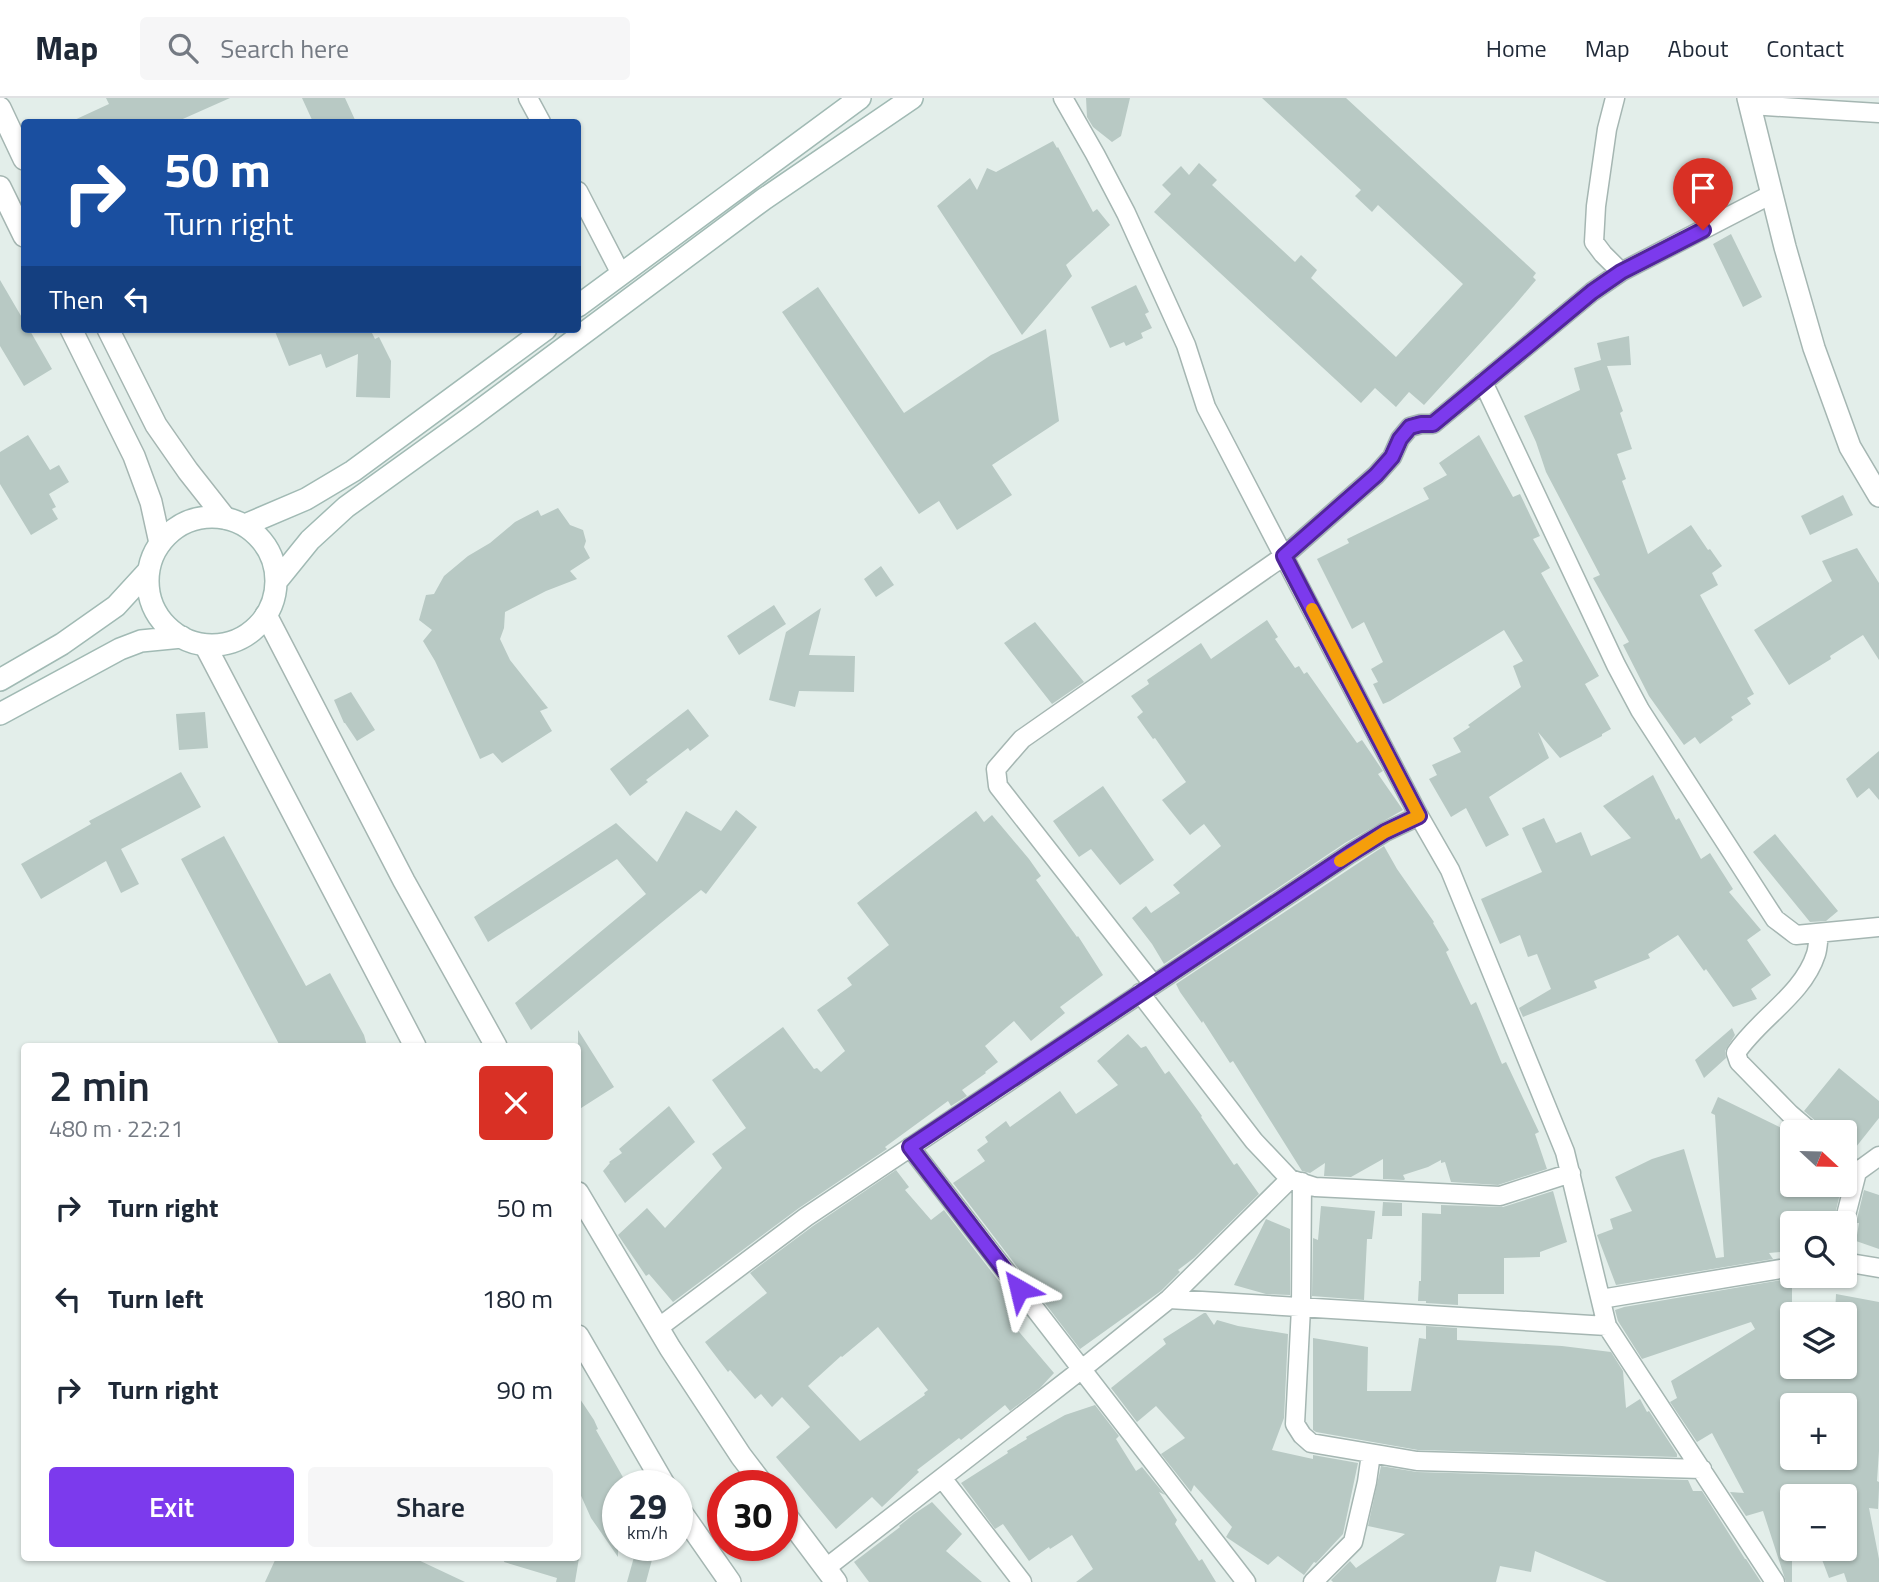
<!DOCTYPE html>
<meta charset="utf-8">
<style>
:root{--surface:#fff;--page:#f6f6f7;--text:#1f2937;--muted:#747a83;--line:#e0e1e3;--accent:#7c3aed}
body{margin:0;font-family:"Titillium Web",sans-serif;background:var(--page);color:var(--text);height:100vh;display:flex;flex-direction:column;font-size:26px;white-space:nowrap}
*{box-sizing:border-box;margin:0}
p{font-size:23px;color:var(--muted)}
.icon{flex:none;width:38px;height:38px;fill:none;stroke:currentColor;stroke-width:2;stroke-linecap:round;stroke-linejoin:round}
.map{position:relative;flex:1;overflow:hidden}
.side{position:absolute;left:21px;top:945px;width:560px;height:518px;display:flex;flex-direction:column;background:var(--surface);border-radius:7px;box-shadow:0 2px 5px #0004}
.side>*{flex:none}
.banner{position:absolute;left:21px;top:21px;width:560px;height:214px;border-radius:7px;box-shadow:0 2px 5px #0004;background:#1a4fa0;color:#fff;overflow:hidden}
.needle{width:46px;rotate:112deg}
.controls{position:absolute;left:1780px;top:1022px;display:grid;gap:14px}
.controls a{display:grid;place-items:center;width:77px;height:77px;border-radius:7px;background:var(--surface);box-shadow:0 2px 5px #0004;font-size:35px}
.speed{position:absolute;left:602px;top:1372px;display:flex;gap:14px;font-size:35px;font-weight:700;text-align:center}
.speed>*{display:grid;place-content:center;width:91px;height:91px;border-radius:50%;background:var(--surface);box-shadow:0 2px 5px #0004;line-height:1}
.speed small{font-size:18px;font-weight:400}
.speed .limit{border:10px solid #d22;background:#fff;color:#111}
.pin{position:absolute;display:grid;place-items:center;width:60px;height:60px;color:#fff;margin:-72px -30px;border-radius:50% 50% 50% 0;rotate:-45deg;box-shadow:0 0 7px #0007}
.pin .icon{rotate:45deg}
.me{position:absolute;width:77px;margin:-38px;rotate:323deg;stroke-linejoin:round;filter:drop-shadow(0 0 5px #0008)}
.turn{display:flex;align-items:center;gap:24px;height:147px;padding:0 28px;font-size:32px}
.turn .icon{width:91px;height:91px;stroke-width:2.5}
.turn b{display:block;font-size:49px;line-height:60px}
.then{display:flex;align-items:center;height:66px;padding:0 28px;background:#0003;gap:14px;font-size:26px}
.round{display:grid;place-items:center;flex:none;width:74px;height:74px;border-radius:7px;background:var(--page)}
.headline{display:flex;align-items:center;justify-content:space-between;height:119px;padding:0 28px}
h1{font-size:42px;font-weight:600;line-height:52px}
.primary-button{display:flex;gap:14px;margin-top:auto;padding:14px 28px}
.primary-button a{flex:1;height:80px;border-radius:7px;background:var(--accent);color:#fff;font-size:28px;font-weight:600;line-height:80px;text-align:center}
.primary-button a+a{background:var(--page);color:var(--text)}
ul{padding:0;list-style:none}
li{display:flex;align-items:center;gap:21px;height:91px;padding:0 28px}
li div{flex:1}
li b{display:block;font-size:26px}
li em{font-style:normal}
header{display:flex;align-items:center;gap:42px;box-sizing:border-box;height:98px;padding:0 35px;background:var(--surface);border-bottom:2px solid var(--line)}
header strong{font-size:33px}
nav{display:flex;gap:38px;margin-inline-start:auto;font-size:24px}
.search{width:490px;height:63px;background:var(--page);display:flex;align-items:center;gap:18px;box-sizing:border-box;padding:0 24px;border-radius:7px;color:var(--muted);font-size:26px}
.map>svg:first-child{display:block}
.building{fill:#b8c9c4;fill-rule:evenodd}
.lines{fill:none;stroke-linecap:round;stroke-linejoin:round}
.minor-casing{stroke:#a5b6b2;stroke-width:21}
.tertiary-casing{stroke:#a5b6b2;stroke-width:24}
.secondary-casing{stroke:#a1bab4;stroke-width:24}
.minor{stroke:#fff;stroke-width:18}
.tertiary{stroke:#fff;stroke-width:21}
.secondary{stroke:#fff;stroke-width:21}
.route-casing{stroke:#51269a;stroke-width:18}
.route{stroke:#7c3aed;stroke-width:12}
.slow{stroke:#f59e0b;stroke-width:12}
</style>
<header>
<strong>Map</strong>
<div class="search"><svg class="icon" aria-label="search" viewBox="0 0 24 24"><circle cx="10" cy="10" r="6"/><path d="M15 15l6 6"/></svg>Search here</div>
<nav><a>Home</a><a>Map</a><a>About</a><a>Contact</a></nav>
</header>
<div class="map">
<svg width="1879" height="1484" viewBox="0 0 1879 1484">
<rect width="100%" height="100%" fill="#e3eeea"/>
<!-- building -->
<path class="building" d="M106,0H230L176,24H70L109,6Z
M302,0H345L356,24H313Z
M1086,0H1130L1121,38L1112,44L1093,29L1087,19Z
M1262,0H1346L1536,175L1533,179L1536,182L1514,208L1424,307L1409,294L1396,309L1375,290L1361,305L1154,114L1171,96L1162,87L1181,68L1189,77L1199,65L1217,82L1212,87L1295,164L1301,157L1317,172L1311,180L1396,259L1463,186L1378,107L1372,114L1355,98L1361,92Z
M1053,43L1057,50L1058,49L1093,114L1097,111L1110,127L1066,167L1072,178L1022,237L937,108L970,80L977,92L987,70L996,74Z
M1731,136L1762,199L1743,209L1713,146Z
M0,182L24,223V231H29L52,271L24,288L0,248Z
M1136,187L1149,214L1145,216L1152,230L1141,235L1143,240L1126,248L1124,244L1110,250L1091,209Z
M818,189L904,315L991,257L1046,231L1059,323L992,367L1012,397L957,432L939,403L919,416L782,214Z
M274,231H370L375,241L379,239L391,263L390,300L356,299L358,256L326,270L321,256L289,268Z
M1629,238L1631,267L1607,268L1623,313L1620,315L1632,351L1617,356L1626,381L1622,383L1648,456L1691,427L1708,452L1710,451L1722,468L1712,475L1718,487L1700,497L1754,596L1747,600L1751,606L1731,619L1733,622L1700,646L1695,639L1684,647L1649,598L1623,547L1629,544L1593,480L1600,477L1546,374L1536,344L1524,318L1580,292L1574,270L1601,262L1597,245Z
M28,337L50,372L59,367L69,384L49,396L56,409L52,411L58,421L31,437L0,386V354Z
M1479,337L1513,399L1520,396L1540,438L1533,441L1550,470L1541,475L1599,578L1585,586L1611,631L1602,636V638L1560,660L1538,634L1549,660L1489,699L1509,737L1486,749L1466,710L1451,719L1429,681L1437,677L1432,667L1461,654L1453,640L1470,629L1468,627L1521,589L1513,568L1523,563L1504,532L1390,603L1383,606L1373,586L1378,584L1371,571L1383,564L1364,524L1352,531L1317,461L1349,445L1347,441L1429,401L1423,390L1447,377L1439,365Z
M1843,397L1853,417L1810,437L1801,418Z
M558,410L570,427L583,432L586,443L584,449L590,460L570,473L577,481L546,493L505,514L504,530L500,541L510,562L548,610L540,613L552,633L502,665L493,655L480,661L435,563L423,543L432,532L419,522L426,497L434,496L444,478L468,458L490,445L515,424L538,412L541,418Z
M1857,450L1879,485V562L1863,537L1830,558L1831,561L1789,587L1754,532L1832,483L1822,463Z
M881,468L894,487L876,499L864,481Z
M774,507L786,526L739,557L727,538Z
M821,510L809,557L855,558L854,594L799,593L795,609L769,602L786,534Z
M1267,522L1278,539L1275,541L1295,570L1299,568L1304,576L1307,574L1357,645L1362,642L1383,673L1378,676L1403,712L1345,745L1164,866L1152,846L1132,820L1146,808L1151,815L1180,795L1173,787L1221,748L1204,726L1190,737L1162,702L1186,684L1155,640L1153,641L1137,619L1143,614L1131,598L1149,586L1147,582L1201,545L1211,561Z
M1035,524L1084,584L1052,606L1004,545Z
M351,594L375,632L357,643L345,625H344L334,602Z
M688,611L709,638L690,653L688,650L646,682L648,684L630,698L610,671Z
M205,614L208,650L179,652L176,616Z
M1879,653V702L1869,690L1857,700L1846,681Z
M181,674L201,709L121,751L139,786L121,795L106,763L41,801L21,766L91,726L89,723Z
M1653,677L1676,722L1679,720L1701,761L1710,755L1733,791L1729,794L1761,832L1747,842L1771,877L1751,891L1757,901L1733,909L1706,871L1704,873L1678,837L1648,856L1650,860L1594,883L1597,890L1523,919L1519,910L1551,891L1537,856L1528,859L1520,837L1500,846L1481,801L1542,774L1522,730L1544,720L1556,745L1581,734L1591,758L1631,740L1603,708Z
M1103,688L1154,762L1120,787L1091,751L1079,759L1053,723Z
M736,712L757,729L706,796L701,792L531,932L515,905L646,796L617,761L488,844L474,819L616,725L657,764L686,713L721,733Z
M976,713L984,724L992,717L1029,761L1041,778L1036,782L1077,839L1078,838L1103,877L1060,909L1065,915L1031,943L1014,923L985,948L998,964L985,974L986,975L962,992L967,998L951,1008L948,1003L885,1049L887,1051L799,1110L673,1204L649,1176L646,1178L618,1137L647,1110L665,1130L722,1070L712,1056L746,1030L712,982L783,929L814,971L817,970L821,974L845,953L817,912L852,887L847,880L889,847L857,805Z
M1775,736L1838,813L1826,823L1810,824L1753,754Z
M224,738L306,888L330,875L364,937L367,948H280L181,761Z
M1384,748L1397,771L1434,824L1433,825L1449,852L1446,854L1471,907L1476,904L1502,966L1506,964L1539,1034L1535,1036L1547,1071L1498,1087L1451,1084L1445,1064L1441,1065V1062L1428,1069L1403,1077L1405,1081L1404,1082L1383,1081V1061L1351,1079L1324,1078L1325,1065L1310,1075L1302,1073L1233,963L1230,965L1203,923L1202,925L1180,894L1176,886Z
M1732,930L1735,937L1725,953L1726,960L1704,980L1695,962Z
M578,932L614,989L578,1012Z
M1128,936L1141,950L1146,948L1165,976L1169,973L1202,1018L1201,1019L1234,1067L1237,1065L1259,1096L1194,1160L1178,1172L1180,1174L1161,1193L1080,1251L953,1085L985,1063L977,1052L988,1044L985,1039L1006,1023L1010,1029L1060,993L1076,1016L1118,987L1097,963Z
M1839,970L1879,1003V1020L1852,1054L1844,1052V1034H1825L1818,1025L1804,1013Z
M1718,999L1792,1035V1087H1842L1833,1125H1792V1153L1769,1155L1773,1161L1616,1187L1597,1137L1613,1131L1610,1121L1632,1113L1615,1079L1652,1061L1684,1051L1716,1160L1724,1159L1715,1017L1711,1015Z
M669,1008L695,1044L625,1105L603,1073L610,1065L609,1064L622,1055L619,1051Z
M896,1072L909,1089L905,1092L931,1122L944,1112L1021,1212L1009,1222L1054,1275L1040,1290L1010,1313L1005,1307L961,1342L959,1340L917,1372L919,1374L882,1409L872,1399L836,1431L776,1359L810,1329L782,1299L772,1309L761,1296L755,1301L730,1272L728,1274L705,1244L767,1195L750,1175L813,1128ZM878,1229L928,1292L924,1295L925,1297L860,1343L808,1288L841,1258L842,1259Z
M1864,1092L1879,1097V1151L1856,1143L1859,1125H1856Z
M1553,1093L1567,1144L1540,1154V1159L1504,1160V1196H1458V1207L1426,1205V1203H1418L1419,1183H1421L1422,1115L1441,1116V1107L1503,1109Z
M1383,1104L1402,1105V1118H1382Z
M1321,1108L1375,1113L1372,1141H1367L1364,1202L1312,1198L1313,1140L1318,1142Z
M1266,1121L1290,1131V1197L1266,1196L1234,1187Z
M1787,1181L1792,1189V1269H1812L1832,1271V1269H1844V1216H1835L1836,1196L1879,1204V1353L1877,1383L1879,1384V1390L1878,1411L1869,1410L1879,1461V1484H1847L1844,1475L1829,1480L1818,1451H1844V1398H1792V1484H1786L1763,1413L1746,1418L1730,1394L1744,1395L1712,1335L1697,1344L1670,1304L1677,1300L1671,1283L1755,1231L1751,1224L1642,1261L1618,1223L1615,1212L1624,1209ZM1792,1307H1844V1360H1792Z
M1204,1215H1206L1214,1227L1217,1222L1238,1228L1288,1236L1284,1320L1272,1352L1313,1361V1357L1358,1365L1343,1436L1316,1465L1314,1464L1304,1477L1278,1458L1268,1467L1226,1439L1232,1429L1194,1387L1191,1394L1161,1356L1185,1340L1156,1308L1137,1324L1111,1290L1166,1246L1163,1241Z
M1426,1228L1457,1230V1242L1562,1248L1611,1254L1623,1273L1626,1310L1640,1301L1647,1314L1649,1313L1677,1356V1359L1418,1352L1316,1334L1313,1332V1240L1368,1249L1367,1293H1411L1419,1240L1426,1241Z
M578,1298L594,1322L598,1331L596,1332L628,1388H618V1459L591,1420L578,1391Z
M1095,1307L1119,1338L1116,1341L1136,1373L1142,1369L1165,1397L1159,1394L1177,1422L1175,1426L1199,1463L1202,1461L1216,1484H1076L1093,1471L1072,1437L1050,1451L1049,1449L1029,1463L1003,1426L995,1431L961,1385L1008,1355L1007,1353L1027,1341L1026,1339L1065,1317Z
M1381,1368L1417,1374L1688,1382L1693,1393H1702L1745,1461H1746L1761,1484H1607L1535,1453L1531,1474L1500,1468L1496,1484H1333L1331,1482L1350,1463L1356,1470L1405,1436L1368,1428Z
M932,1404L962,1436L946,1453L982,1484H869L854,1464L900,1429L899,1428L914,1416Z
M636,1452L653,1458L646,1484H627Z
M276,1460H414L465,1484H265Z
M505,1460H579L575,1484H556L557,1480L504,1464Z"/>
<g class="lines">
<!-- minor casing -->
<g class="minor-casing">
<path id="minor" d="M528,0L541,24
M1063,0L1095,56L1126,115L1186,247L1206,309L1419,718L1450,772L1565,1054L1607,1228L1775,1484
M1615,0L1607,31L1596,108L1594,144L1603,156L1621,174
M1750,7L1879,15
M578,93L621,176
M1483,284L1616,567L1640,612L1775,821L1796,837L1879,829
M1153,886L998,688L996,671L1022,641L1284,458L1376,377L1392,359L1400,341L1410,329L1421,326H1433L1592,194L1621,174L1772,96
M1140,895L1254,1043L1290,1081L1315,1089L1500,1098L1571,1075
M1811,1034L1790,1016L1739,964L1736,955C1758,921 1803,897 1816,856C1818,850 1818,842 1819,835
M910,1049L1246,1484
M1857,1074L1879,1058
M1302,1084L1301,1210L1295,1326L1302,1337L1311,1345L1417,1363L1702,1371
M1844,1125L1857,1074L1844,1063
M1844,1164L1879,1170
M1169,1201L1607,1228
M1601,1201L1792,1169
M658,1230L806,1119L1351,755L1385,734L1419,718
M942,1380L1022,1484
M826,1470L1082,1271L1169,1201L1290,1081
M1313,1484L1353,1444L1367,1384L1371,1356"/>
</g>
<!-- tertiary casing -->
<g class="tertiary-casing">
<path id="tertiary" d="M1748,0L1785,149L1814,250L1850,349L1879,398
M0,10L24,61
M0,89L24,138
M71,231L134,358L151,404L160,445
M108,231L156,327L188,373L225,420
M266,517L404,783L496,948
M205,547L415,948
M578,1095L670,1250L741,1358L764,1388
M578,1238L665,1388
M677,1408L730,1484
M782,1412L836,1484"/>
</g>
<!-- secondary casing -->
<g class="secondary-casing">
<path id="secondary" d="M578,208L860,0
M148 483a64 64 0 1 1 128 0a64 64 0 1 1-128 0Z
M245,427L306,401L353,373L546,231
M276,484L310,442L346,409L471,319L764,101L912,0
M0,582L62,546L116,508L149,472
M0,616L120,551L141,543L182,539"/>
</g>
<!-- minor -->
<use href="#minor" class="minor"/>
<!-- tertiary -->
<use href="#tertiary" class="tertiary"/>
<!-- secondary -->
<use href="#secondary" class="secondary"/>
</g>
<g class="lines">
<!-- route casing -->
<g class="route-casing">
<path id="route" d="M1019,1191L910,1049L1351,755L1385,734L1419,718L1284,458L1376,377L1392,359L1400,341L1410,329L1421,326H1433L1592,194L1621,174L1703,132"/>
</g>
<!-- route -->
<use href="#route" class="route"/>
<!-- slow -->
<path class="slow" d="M1312,511L1419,718L1385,734L1340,763"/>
</g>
</svg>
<div class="controls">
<a><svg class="needle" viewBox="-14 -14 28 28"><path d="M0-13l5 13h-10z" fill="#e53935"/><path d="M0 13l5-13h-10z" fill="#747a83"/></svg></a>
<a><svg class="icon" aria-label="search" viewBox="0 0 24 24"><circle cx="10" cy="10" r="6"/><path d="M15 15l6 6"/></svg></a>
<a><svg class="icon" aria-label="layers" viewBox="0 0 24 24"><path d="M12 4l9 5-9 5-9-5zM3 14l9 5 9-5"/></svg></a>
<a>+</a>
<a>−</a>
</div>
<div class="speed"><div>29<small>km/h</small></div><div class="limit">30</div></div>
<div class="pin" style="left:1703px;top:132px;background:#d93025"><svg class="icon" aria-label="arrive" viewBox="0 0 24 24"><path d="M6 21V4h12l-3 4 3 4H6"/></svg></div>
<svg class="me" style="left:1019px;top:1191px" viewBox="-20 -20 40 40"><path d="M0-17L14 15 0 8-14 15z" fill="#7c3aed" stroke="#fff" stroke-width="4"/></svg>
<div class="banner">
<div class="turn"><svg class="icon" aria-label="right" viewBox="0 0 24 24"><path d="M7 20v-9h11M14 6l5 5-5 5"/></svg><div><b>50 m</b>Turn right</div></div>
<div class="then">Then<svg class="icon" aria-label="left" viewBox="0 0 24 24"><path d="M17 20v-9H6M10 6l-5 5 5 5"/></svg></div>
</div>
<section class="side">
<div class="headline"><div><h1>2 min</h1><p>480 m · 22:21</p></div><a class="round" style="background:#d93025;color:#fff"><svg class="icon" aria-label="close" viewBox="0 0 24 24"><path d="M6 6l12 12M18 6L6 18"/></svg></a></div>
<ul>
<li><svg class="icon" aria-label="right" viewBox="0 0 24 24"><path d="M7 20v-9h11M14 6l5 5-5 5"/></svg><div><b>Turn right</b></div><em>50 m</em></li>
<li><svg class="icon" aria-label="left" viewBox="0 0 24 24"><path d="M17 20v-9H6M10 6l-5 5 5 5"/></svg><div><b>Turn left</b></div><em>180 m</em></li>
<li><svg class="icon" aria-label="right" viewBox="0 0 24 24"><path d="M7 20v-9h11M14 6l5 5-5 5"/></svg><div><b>Turn right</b></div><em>90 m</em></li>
</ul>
<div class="primary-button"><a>Exit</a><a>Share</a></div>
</section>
</div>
